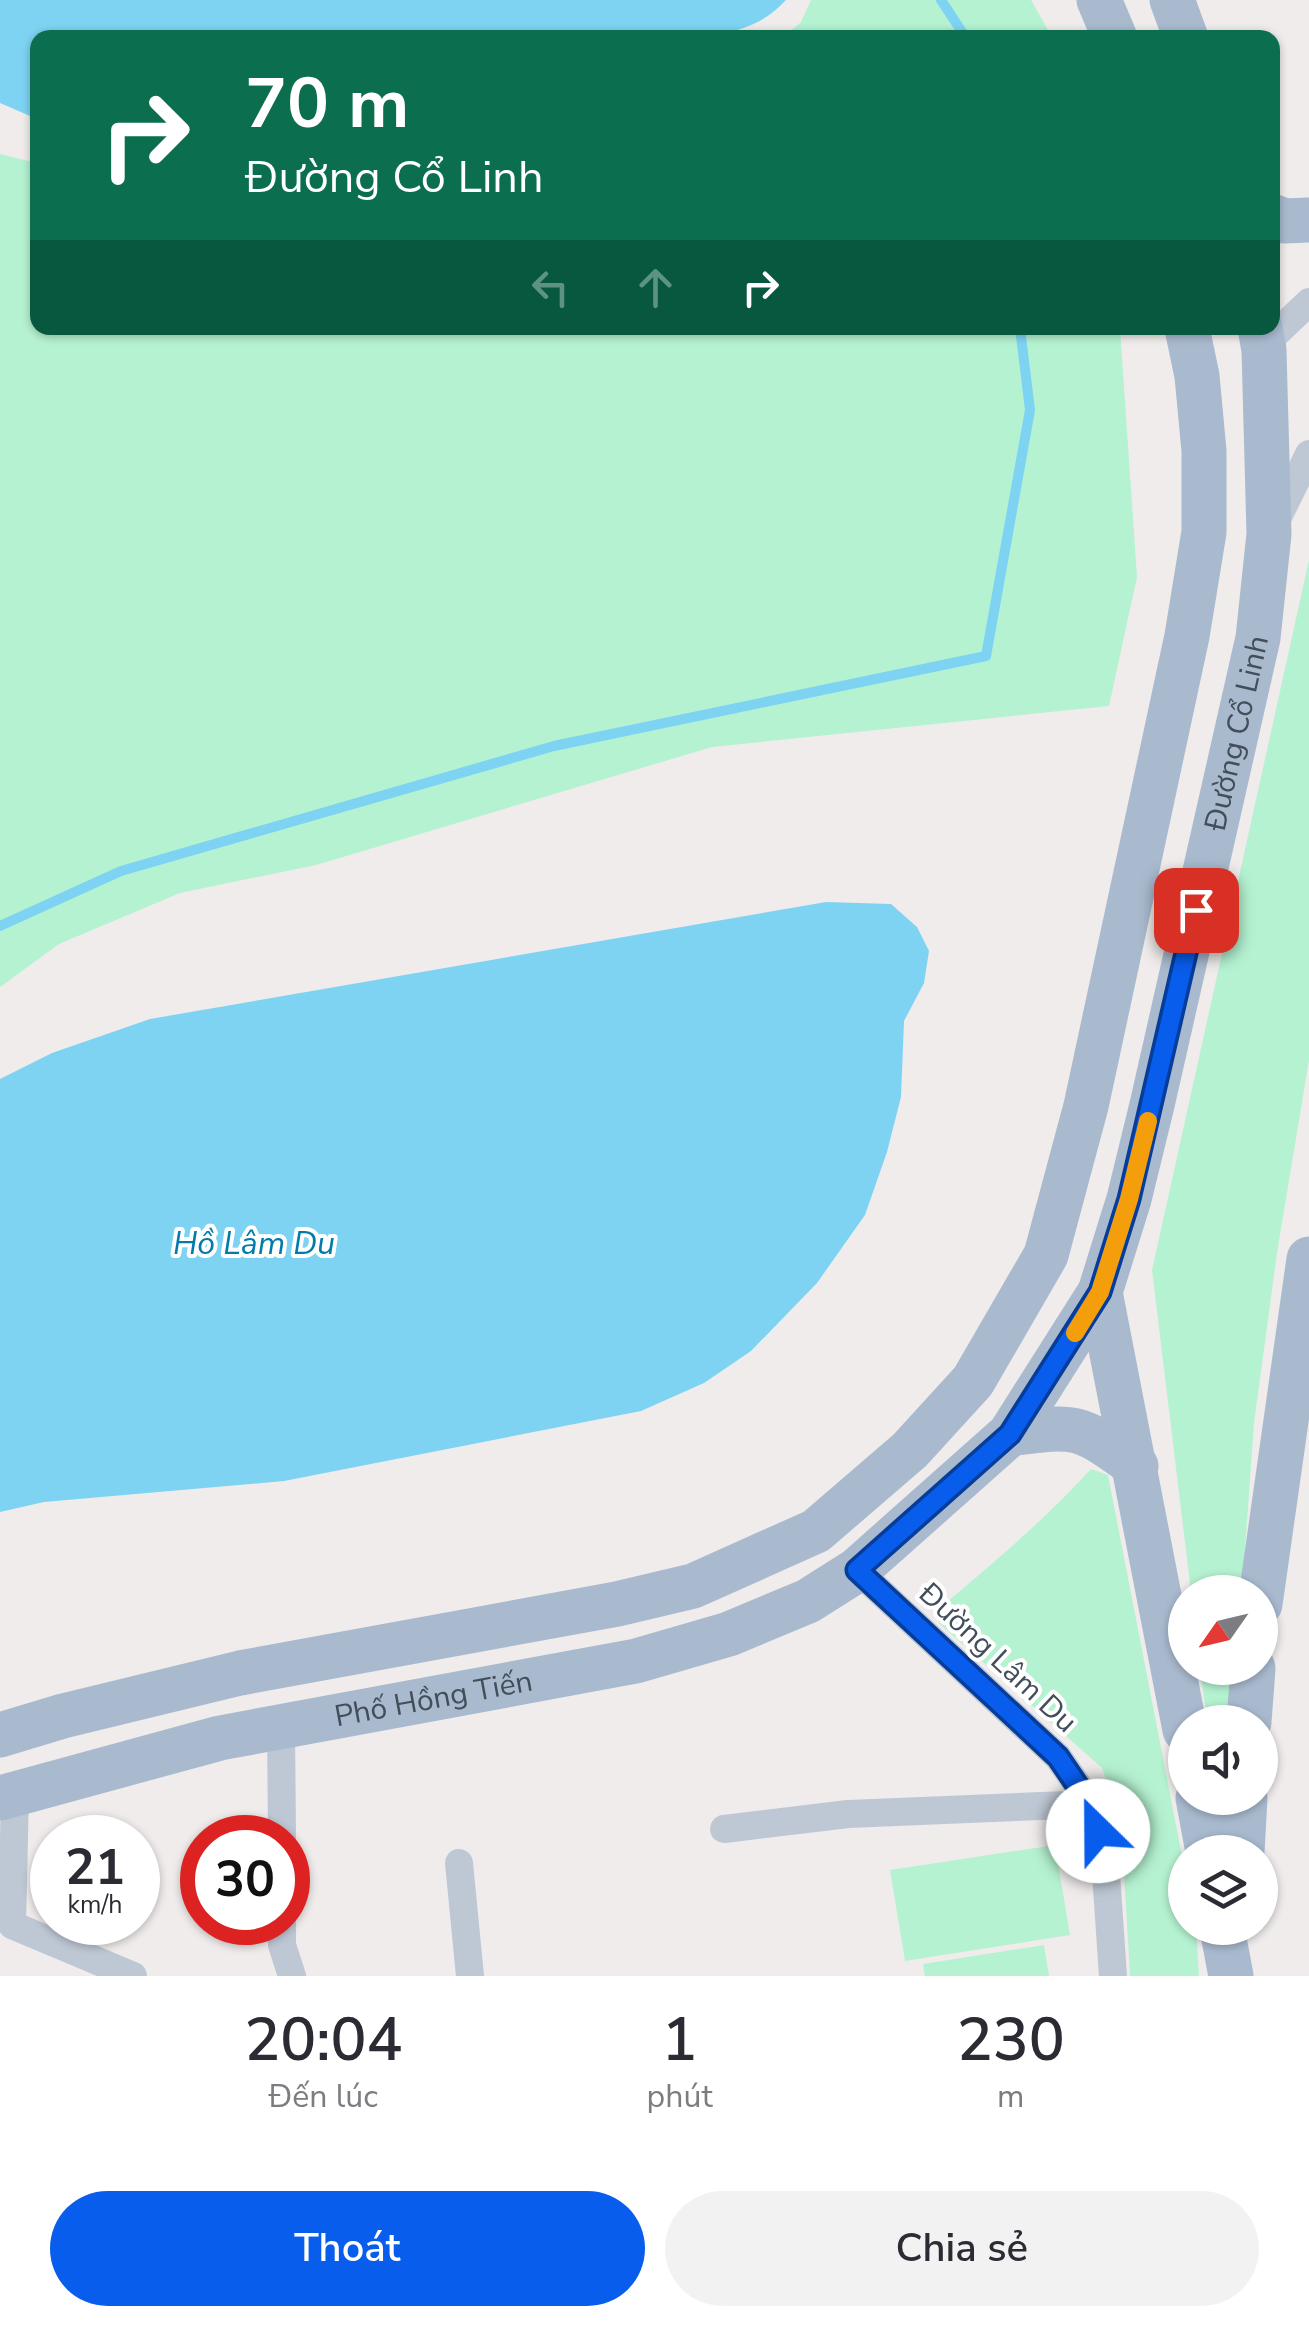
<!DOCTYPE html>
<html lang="vi">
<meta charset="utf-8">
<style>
:root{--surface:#fff;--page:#f2f2f3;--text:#2b2b33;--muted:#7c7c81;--accent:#095ded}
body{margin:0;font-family:"Nunito Sans",sans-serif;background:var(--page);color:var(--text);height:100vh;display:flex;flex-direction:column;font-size:38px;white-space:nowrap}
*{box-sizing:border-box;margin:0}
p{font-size:32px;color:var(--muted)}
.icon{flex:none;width:55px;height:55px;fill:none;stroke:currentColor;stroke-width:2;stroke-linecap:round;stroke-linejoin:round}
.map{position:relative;height:1976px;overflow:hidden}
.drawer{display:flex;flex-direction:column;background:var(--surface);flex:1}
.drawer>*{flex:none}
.guide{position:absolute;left:30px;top:30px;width:1250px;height:305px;border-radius:20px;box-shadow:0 2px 8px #0004;background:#0b6e4f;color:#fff;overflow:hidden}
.needle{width:65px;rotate:236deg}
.tools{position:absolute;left:1168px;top:1575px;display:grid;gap:20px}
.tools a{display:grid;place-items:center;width:110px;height:110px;border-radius:50%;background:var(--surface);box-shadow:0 2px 8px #0004;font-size:50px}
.speed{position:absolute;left:30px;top:1815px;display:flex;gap:20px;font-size:50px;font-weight:700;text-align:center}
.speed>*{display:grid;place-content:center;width:130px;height:130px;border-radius:50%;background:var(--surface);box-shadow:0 2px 8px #0004;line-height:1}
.speed small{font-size:25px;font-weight:400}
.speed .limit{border:15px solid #d22;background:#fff;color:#111}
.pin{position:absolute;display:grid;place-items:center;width:85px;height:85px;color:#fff;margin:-42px;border-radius:20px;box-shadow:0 5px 15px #0006}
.me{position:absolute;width:110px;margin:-55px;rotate:337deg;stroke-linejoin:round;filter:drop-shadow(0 0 8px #0008)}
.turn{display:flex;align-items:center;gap:35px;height:210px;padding:0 50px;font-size:45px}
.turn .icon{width:130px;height:130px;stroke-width:2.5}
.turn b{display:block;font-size:70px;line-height:85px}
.lanes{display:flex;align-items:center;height:95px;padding:0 50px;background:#0003;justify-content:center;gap:50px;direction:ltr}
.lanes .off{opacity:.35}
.eta{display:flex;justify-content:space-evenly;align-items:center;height:170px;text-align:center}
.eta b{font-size:60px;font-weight:600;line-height:70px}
.button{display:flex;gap:20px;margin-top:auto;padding:20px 50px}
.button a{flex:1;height:115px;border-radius:60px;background:var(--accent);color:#fff;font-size:40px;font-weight:600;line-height:115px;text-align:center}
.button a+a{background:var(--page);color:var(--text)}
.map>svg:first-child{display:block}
.green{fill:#b5f2d1}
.water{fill:#7ed3f3}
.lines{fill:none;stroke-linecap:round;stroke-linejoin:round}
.stream{stroke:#7ed3f3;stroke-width:10}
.street{stroke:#bec8d4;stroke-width:28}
.primary{stroke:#a9bacf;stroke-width:45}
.route-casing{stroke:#063c9a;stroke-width:25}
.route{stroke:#095ded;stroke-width:18}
.slow{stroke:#f59e0b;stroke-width:18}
.labels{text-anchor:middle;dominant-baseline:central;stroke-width:8;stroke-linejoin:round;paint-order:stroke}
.street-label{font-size:30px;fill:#434e5b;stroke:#fff}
.water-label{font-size:32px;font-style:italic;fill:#017baa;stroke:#fff}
</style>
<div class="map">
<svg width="1309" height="1976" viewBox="0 0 1309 1976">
<rect width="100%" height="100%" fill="#f0ecec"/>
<!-- green -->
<path class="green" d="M811,0H1031L1052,37H783L801,22Z
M0,154L37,163L38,328H1120L1137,577L1109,706L712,747L316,865L180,893L59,944L0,987Z
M1309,560V1060L1277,1253L1254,1423L1242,1592H1191L1152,1270Z
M1091,1469L1108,1475L1185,1871V1928H1196L1199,1976H1130L1121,1821L1102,1768L940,1624L936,1615L941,1607C994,1563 1045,1519 1091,1469Z
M1200,1668H1237L1233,1722H1207Z
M1055,1845L1070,1935L905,1961L890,1870Z
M1044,1945L1049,1976H925L923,1964Z"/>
<!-- water -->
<path class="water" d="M0,0H786C761,27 738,30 703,38H38L37,119L0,103Z
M826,902L891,904L917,927L929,951L924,983L904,1021L901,1097L887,1152L865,1215L817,1283L751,1351L704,1383L641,1411L284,1481L44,1502L0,1512V1079L52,1053L150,1019Z"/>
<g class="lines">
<!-- stream -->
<path class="stream" d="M941,0L966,38
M0,926L121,871L554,746L986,656L1030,410L1020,328"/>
<!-- street -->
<path class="street" d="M1263,346L1309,302
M1275,523L1309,454
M857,1570L1058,1757L1091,1804L1105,1859L1113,1976
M281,1726L282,1838
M15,1794L12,1925L133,1976
M724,1829L848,1814L1091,1804
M459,1863L470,1976
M282,1922V1945L292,1976"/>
<!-- primary -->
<g class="primary">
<path d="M1099,0L1115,38"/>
<path d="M1172,0L1186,38"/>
<path d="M1272,216L1285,221L1309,220"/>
<path d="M1100,1292L1185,1730"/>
<path d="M1010,1434C1079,1424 1080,1426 1136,1466"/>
<path d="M1260,1604L1309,1259"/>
<path d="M1249,1722L1253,1668"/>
<path d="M0,1735L63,1716L240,1673L617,1604L693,1586L816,1531L910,1450L973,1381L1046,1255L1086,1106L1187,636L1204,532V451L1197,376L1187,328"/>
<path id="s1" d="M0,1798L220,1738L636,1661L729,1634L808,1601L857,1570L1010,1434L1100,1292L1129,1199L1152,1105L1258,638L1269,534L1264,350L1260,328"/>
<path d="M1198,1798L1208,1852"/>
<path d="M1242,1852L1245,1798"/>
<path d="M1222,1928L1231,1976"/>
</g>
</g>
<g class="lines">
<!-- route casing -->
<g class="route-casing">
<path id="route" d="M1098,1831L1090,1804L1058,1757L857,1570L1010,1434L1100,1292L1129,1199L1196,910"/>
</g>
<!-- route -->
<use href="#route" class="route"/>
<!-- slow -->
<path class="slow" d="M1075,1333L1100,1292L1129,1199L1148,1121"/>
</g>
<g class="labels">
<!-- street labels -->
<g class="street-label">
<text stroke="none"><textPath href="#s1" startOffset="1840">Đường Cổ Linh</textPath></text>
<text transform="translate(998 1658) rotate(43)">Đường Lâm Du</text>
<text stroke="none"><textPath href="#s1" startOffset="445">Phố Hồng Tiến</textPath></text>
</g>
<!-- water labels -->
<g class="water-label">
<text x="254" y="1243">Hồ Lâm Du</text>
</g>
</g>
</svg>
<div class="tools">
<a><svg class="needle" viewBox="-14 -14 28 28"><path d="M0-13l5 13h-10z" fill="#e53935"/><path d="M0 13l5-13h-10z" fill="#7c7c81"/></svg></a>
<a><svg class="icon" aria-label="sound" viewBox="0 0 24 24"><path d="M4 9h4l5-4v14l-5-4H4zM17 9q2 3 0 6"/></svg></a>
<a><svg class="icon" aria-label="layers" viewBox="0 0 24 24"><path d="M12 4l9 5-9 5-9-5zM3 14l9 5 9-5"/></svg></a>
</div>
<div class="speed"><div>21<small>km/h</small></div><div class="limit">30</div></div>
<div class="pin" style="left:1196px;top:910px;background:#d93025"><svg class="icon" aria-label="arrive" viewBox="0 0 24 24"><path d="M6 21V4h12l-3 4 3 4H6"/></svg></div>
<svg class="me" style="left:1098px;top:1831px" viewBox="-20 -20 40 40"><circle r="19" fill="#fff"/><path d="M0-13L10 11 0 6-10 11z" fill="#095ded"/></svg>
<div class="guide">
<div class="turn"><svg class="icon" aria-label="right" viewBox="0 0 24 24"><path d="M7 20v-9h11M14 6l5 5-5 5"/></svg><div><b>70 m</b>Đường Cổ Linh</div></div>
<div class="lanes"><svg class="icon off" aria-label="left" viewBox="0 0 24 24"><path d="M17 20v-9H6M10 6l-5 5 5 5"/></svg><svg class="icon off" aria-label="ahead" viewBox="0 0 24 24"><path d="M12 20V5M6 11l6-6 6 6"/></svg><svg class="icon" aria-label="right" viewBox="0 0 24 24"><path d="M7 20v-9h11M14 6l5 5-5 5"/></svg></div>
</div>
</div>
<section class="drawer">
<div class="eta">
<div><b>20:04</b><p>Đến lúc</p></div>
<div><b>1</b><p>phút</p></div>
<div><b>230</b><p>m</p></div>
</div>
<div class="button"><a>Thoát</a><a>Chia sẻ</a></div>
</section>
